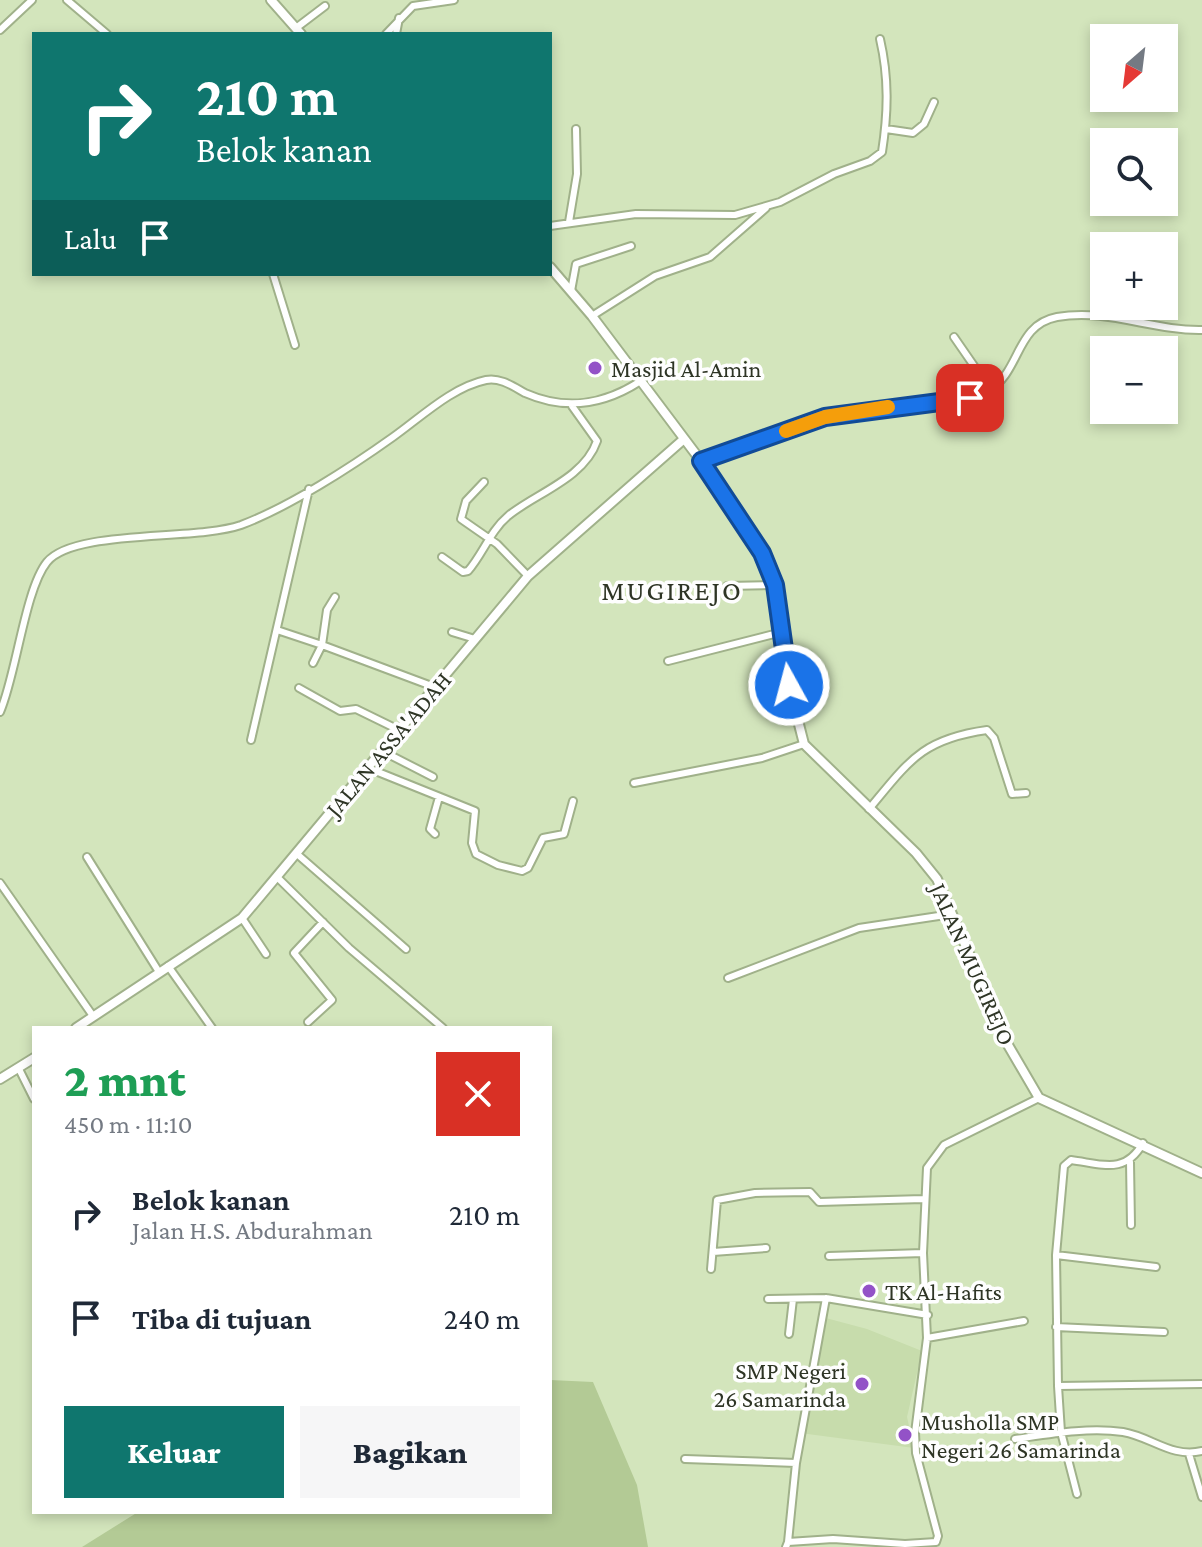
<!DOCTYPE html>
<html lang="id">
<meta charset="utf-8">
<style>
:root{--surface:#fff;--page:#f6f6f7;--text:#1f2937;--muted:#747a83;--accent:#0f766e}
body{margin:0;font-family:"Crimson Pro",serif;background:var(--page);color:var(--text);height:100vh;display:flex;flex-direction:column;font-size:30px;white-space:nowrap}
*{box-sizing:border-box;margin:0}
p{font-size:26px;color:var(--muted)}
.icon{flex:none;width:44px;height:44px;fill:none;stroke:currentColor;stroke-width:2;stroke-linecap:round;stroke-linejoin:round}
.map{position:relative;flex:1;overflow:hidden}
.details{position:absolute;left:32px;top:1026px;width:520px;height:488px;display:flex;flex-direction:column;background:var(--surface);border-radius:0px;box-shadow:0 4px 12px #0003}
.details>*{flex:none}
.banner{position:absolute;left:32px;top:32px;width:520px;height:244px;border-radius:0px;box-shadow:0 4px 12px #0003;background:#0f766e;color:#fff;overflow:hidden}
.needle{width:52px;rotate:208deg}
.fabs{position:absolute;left:1090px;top:24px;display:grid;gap:16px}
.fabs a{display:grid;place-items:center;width:88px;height:88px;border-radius:0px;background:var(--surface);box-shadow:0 4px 12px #0003;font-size:40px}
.pin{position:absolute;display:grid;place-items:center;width:68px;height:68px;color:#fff;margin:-34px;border-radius:16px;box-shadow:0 4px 12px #0006}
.me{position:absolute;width:88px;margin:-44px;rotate:353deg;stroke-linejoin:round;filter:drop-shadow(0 0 6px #0008)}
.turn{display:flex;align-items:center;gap:28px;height:168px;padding:0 32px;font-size:36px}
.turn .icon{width:104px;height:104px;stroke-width:2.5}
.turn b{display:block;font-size:56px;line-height:68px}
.then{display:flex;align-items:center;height:76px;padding:0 32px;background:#0003;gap:16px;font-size:30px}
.round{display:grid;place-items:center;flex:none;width:84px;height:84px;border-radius:0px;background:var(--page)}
.head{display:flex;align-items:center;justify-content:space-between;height:136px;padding:0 32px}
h1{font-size:48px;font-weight:800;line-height:60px;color:#1e9e55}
.cta{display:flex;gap:16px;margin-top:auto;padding:16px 32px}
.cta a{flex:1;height:92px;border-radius:0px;background:var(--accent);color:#fff;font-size:32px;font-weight:800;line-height:92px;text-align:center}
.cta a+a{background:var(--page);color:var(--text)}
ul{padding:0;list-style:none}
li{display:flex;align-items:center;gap:24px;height:104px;padding:0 32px}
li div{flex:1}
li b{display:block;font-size:30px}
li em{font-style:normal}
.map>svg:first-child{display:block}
.built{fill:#c7dcac}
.green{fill:#b3ca95}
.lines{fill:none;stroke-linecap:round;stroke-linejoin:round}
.street-casing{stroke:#a0b18a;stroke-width:10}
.secondary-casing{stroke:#a0b18a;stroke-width:12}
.street{stroke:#fff;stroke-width:6}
.secondary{stroke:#fff;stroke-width:8}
.route-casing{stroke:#114b97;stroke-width:20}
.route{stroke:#1a73e8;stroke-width:14}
.slow{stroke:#f59e0b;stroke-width:14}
.poi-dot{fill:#9352c7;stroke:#fefefe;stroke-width:3}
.labels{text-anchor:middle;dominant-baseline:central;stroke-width:7;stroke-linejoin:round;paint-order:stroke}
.poi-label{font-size:24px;fill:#2e3525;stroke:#fefefe;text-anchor:start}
.street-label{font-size:24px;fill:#2e3525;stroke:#fefefe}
.quarter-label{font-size:28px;letter-spacing:2px;fill:#2e3525;stroke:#fefefe}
</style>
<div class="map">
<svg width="1202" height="1547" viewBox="0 0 1202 1547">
<rect width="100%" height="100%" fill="#d3e5bc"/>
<!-- built -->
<path class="built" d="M822,1317L867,1329L922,1351L907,1417L914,1448L800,1433Z"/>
<!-- green -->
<path class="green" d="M550,1380L593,1382L637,1485L648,1547H82L138,1512H550Z"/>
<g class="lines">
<!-- street casing -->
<g class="street-casing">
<path id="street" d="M67,0L107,34
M296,28L325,6
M0,30L32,0
M386,34L413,6L454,0
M396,34L399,18
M886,129L913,133L924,124L934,102
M569,222L577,174L576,129
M550,226L636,214L735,215L780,202L834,174L870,161L882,152C888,113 889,78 880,39
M273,274L295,345
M571,291L576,264L631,246
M592,316L655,276L710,257L766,208
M954,337L990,389
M701,461C749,445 796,422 845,412C892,403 946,413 989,390C1021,372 1015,325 1057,317C1107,308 1153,331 1202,330
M484,482L466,501L461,519L497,544L528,576
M442,557L463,572L468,571C483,554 490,531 508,516C534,494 584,479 597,441L572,406
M727,586L775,585
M277,630L322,645L327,610L335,597
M452,632L475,639
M668,661L782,632
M313,663L322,645L437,688
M299,688L340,711L356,709L399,730
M0,712C16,676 25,589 47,562C74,529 195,541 241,525C289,507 351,467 393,437C420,418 452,387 486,380C500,377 514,387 525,393C566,411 603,405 639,382
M251,740L309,489
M382,751L433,777
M368,768L475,811L472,843L476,854L498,865L522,871L528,868L543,838L564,834L573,801
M634,783L762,758L804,744
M869,809C909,761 922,739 987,730L994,738L1012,794L1026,793
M435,834L430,829L439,797
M297,854L406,949
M87,857L159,972
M278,878L349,948L443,1028
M0,883L93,1016
M242,918L266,954
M168,966L212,1028
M728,978L859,928L952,914
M308,1022L332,1000L294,953L323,922
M19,1069L34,1099
M1130,1162L1131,1225
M713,1252L766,1248
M1056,1255L1156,1267
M829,1256L923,1253
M711,1269L717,1200L755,1193L810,1192L819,1202L923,1199
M768,1299L826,1298L928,1315
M1056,1327L1164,1332
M789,1334L793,1299
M927,1338L1024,1321
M1058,1386L1202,1384
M1015,1439C1050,1434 1088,1427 1123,1432C1152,1437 1171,1458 1202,1451
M1189,1454L1202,1497
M685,1459L796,1463L788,1542
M796,1463L826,1298
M1077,1494L1061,1432L1058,1386L1056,1255L1064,1166L1071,1160C1102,1164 1125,1175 1143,1143
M786,1547L788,1542L833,1539L905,1544L936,1542L938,1536L916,1453L915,1433L927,1338L923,1253L927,1168L944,1145L1039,1098"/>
</g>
<!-- secondary casing -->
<g class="secondary-casing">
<path id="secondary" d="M271,0L301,34
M550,267L592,316L701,461L762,553L775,585L789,685L804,744L916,853L937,879L1008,1045L1039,1098L1202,1173
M76,1028L242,918L528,576L684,439
M0,1079L34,1058"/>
</g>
<!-- street -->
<use href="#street" class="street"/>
<!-- secondary -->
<use href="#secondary" class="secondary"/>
</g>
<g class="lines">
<!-- route casing -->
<g class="route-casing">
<path id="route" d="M789,685L775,585L762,553L701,461L825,417L970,398"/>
</g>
<!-- route -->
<use href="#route" class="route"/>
<!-- slow -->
<path class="slow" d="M786,431L825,417L888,407"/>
</g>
<!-- markers -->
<g class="poi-dot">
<circle cx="595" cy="368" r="8"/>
<circle cx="869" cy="1291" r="8"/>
<circle cx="862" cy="1384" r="8"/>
<circle cx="905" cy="1435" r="8"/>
</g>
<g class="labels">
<!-- poi labels -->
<g class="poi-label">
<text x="611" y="368">Masjid Al-Amin</text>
<text x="885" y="1291">TK Al-Hafits</text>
<text x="846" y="1370" text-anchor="end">SMP Negeri<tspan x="846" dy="28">26 Samarinda</tspan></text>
<text x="921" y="1421">Musholla SMP<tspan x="921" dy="28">Negeri 26 Samarinda</tspan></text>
</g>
<!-- street labels -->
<g class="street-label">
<text transform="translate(388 744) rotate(-50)">JALAN ASSA'ADAH</text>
<text transform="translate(973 964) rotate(66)">JALAN MUGIREJO</text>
</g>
<!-- quarter labels -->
<g class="quarter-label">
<text x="672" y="590">MUGIREJO</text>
</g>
</g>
</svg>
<div class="fabs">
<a><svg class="needle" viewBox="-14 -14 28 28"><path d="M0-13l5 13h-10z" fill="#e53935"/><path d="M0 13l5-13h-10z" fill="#747a83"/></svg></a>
<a><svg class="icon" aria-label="search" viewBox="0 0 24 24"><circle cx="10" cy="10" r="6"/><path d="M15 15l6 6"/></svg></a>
<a>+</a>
<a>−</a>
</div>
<div class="pin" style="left:970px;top:398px;background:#d93025"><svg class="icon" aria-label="arrive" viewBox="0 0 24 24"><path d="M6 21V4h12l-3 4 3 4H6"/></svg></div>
<svg class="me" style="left:789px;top:685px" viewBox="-20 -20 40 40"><circle r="17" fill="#1a73e8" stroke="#fff" stroke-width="3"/><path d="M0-11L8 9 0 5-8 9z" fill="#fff"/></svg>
<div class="banner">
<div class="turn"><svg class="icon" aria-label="right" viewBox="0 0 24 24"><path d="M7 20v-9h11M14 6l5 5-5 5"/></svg><div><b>210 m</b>Belok kanan</div></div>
<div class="then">Lalu<svg class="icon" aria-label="arrive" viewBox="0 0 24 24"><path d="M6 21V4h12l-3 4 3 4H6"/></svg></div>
</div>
<section class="details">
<div class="head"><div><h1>2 mnt</h1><p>450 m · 11:10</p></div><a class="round" style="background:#d93025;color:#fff"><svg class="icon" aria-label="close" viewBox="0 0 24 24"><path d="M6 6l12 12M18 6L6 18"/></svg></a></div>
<ul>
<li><svg class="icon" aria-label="right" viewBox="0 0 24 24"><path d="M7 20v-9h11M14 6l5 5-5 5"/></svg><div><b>Belok kanan</b><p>Jalan H.S. Abdurahman</p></div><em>210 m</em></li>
<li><svg class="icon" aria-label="arrive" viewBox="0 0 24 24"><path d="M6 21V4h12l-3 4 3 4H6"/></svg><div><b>Tiba di tujuan</b></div><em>240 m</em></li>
</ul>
<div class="cta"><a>Keluar</a><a>Bagikan</a></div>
</section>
</div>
